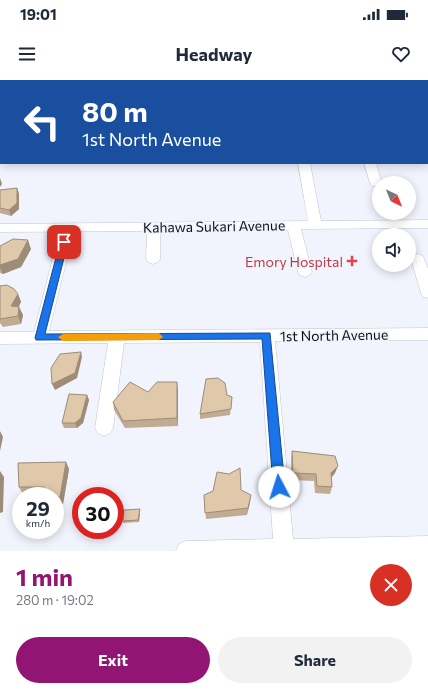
<!DOCTYPE html>
<meta charset="utf-8">
<style>
:root{--surface:#fff;--page:#f2f2f3;--text:#1f2937;--muted:#747a83;--accent:#911572}
body{margin:0;font-family:Commissioner,sans-serif;background:var(--page);color:var(--text);height:100vh;display:flex;flex-direction:column;font-size:15px;white-space:nowrap}
*{box-sizing:border-box;margin:0}
p{font-size:13px;color:var(--muted)}
.icon{flex:none;width:22px;height:22px;fill:none;stroke:currentColor;stroke-width:2;stroke-linecap:round;stroke-linejoin:round}
.map{position:relative;height:471px;overflow:hidden}
.sheet{display:flex;flex-direction:column;background:var(--surface);flex:1}
.sheet>*{flex:none}
.banner{position:absolute;left:0px;top:0px;width:428px;height:84px;box-shadow:0 2px 10px #0003;background:#1a4fa0;color:#fff;overflow:hidden}
.needle{width:26px;rotate:137deg}
.controls{position:absolute;left:372px;top:96px;display:grid;gap:8px}
.controls a{display:grid;place-items:center;width:44px;height:44px;border-radius:50%;background:var(--surface);box-shadow:0 2px 10px #0003;font-size:20px}
.speed{position:absolute;left:12px;top:407px;display:flex;gap:8px;font-size:20px;font-weight:700;text-align:center}
.speed>*{display:grid;place-content:center;width:52px;height:52px;border-radius:50%;background:var(--surface);box-shadow:0 2px 10px #0003;line-height:1}
.speed small{font-size:10px;font-weight:400}
.speed .limit{border:6px solid #d22;background:#fff;color:#111}
.pin{position:absolute;display:grid;place-items:center;width:34px;height:34px;color:#fff;margin:-17px;border-radius:8px;box-shadow:0 2px 6px #0006}
.me{position:absolute;width:44px;margin:-22px;rotate:355deg;stroke-linejoin:round;filter:drop-shadow(0 0 3px #0008)}
.turn{display:flex;align-items:center;gap:14px;height:84px;padding:0 16px;font-size:18px}
.turn .icon{width:52px;height:52px;stroke-width:2.5}
.turn b{display:block;font-size:28px;line-height:34px}
.round{display:grid;place-items:center;flex:none;width:42px;height:42px;border-radius:21px;background:var(--page)}
.overview{display:flex;align-items:center;justify-content:space-between;height:68px;padding:0 16px}
h1{font-size:24px;font-weight:700;line-height:30px;color:var(--accent)}
.primary-button{display:flex;gap:8px;margin-top:auto;padding:8px 16px}
.primary-button a{flex:1;height:46px;border-radius:24px;background:var(--accent);color:#fff;font-size:16px;font-weight:700;line-height:46px;text-align:center}
.primary-button a+a{background:var(--page);color:var(--text)}
.status{display:flex;justify-content:space-between;align-items:center;height:28px;padding:0 20px;background:var(--surface);direction:ltr}
.status svg{height:11px;fill:currentColor}
header{display:flex;justify-content:space-between;align-items:center;height:52px;padding:0 16px;background:var(--surface);font-size:18px;font-weight:700}
.map>svg:first-child{display:block}
.lines{fill:none;stroke-linecap:round;stroke-linejoin:round}
.minor-casing{stroke:#c2c5d0;stroke-width:1}
.minor{fill:#fff;fill-rule:evenodd}
.wall{fill:#c1ac93}
.shaded-wall{fill:#9d8c78}
.building{fill:#e0c8ab;stroke:#9d8c78}
.route{fill:#1a73e8;stroke:#114b97}
.slow{fill:#f59e0b}
.health-dot{fill:#e0444e;stroke:#f1f3fd;stroke-width:1.5}
.labels{text-anchor:middle;dominant-baseline:central;stroke-width:3.5;stroke-linejoin:round;paint-order:stroke}
.street-label{font-size:14px;fill:#101115;stroke:#f1f3fd}
.health-label{font-size:14px;fill:#be3a42;stroke:#f1f3fd;text-anchor:end}
</style>
<div class="status"><b>19:01</b><svg viewBox="0 0 49 12"><path d="M0 12V9h3v3zM5 12V6h3v6zM10 12V3h3v9zM15 12V0h3v12zM26 1h20v11H26zM47 4h2v5h-2z"/></svg></div>
<header><svg class="icon" aria-label="menu" viewBox="0 0 24 24"><path d="M4 6h16M4 12h16M4 18h16"/></svg>Headway<svg class="icon" aria-label="heart" viewBox="0 0 24 24"><path d="M12 20l-8-8c-3-5 5-10 8-4 3-6 11-1 8 4z"/></svg></header>
<div class="map">
<svg width="428" height="471" viewBox="0 0 428 471">
<rect width="100%" height="100%" fill="#f1f3fd"/>
<g class="lines">
<!-- minor casing -->
<g class="minor-casing">
<path id="minor" d="M122,0H132L121,1Z
M328,0H338V1H328Z
M427,63H428V69H427Z
M0,67H1V73H0Z
M298,83H310L321,141L428,140V148L301,149L312,192L310,195L305,197L300,195L298,192L288,150L160,151V179L158,182L153,184L148,182L146,179L147,151L0,152V144L308,141Z
M364,83H376L382,103H379V106H372L370,103Z
M64,158L69,159L71,162L49,251L428,248V260L275,261L293,459L428,456V471H176L179,464L186,461L273,459L260,262L124,263L113,348L110,353L104,356L98,353L95,348L108,263L0,264V252H34L57,162L59,159Z
M418,174L423,176L428,189V218L423,217L421,213L411,179L413,176Z"/>
</g>
<!-- minor -->
<use href="#minor" class="minor"/>
</g>
<!-- wall -->
<path class="wall" d="M17,108L19,114V129L11,136L0,133V110Z
M0,166L31,169L21,187L3,194L0,193Z
M0,206L18,214L21,222L19,227L23,235L21,244L3,247L0,243Z
M178,310V346L125,348L114,330L113,322L148,312Z
M87,315L89,320L83,343L77,348H64L62,343Z
M227,315L232,317L230,335L200,339V334Z
M292,371L335,393L332,397V407L330,414L315,413L314,401L291,400V378Z
M69,389L63,424H55V416L42,414H23L19,407Z
M241,410L250,422L247,435L206,439L204,415Z
M140,429V431L139,442L123,443V441Z"/>
<!-- shaded-wall -->
<path class="shaded-wall" d="M0,98L2,104L0,107Z
M17,108L19,114V129L11,136L9,130Z
M28,160L31,169L21,187L3,194L0,188V185Z
M18,214L21,222L14,234L11,226Z
M19,227L23,235L21,244L18,236Z
M81,272L82,277L77,298L55,310L52,304Z
M177,302L178,310V346L177,338Z
M87,315L89,320L83,343L77,348L75,343Z
M0,351L3,357L0,371Z
M66,382L69,389L63,424L60,417Z
M338,386L335,393L329,400L331,393Z
M0,391L4,397L3,432L0,433Z
M251,415L250,422L247,435L248,428Z
M140,429V431L139,442L138,440Z"/>
<!-- building -->
<path class="building" d="M17,108V123L9,130L0,128V110Z
M13,159L28,160L18,179L0,185V166Z
M7,205L14,209L18,214L11,226L19,227L18,236L0,239V206Z
M81,272L75,293L52,304L51,288L60,274Z
M218,298L225,303L227,315L232,317L231,329L200,334L206,299Z
M130,302L148,312L157,302H177V338L123,341L113,322Z
M69,314L87,315L81,338L75,343H62Z
M292,371L335,376L338,386L331,393L332,407L317,406L316,394L293,393Z
M66,382L60,417H55V416H42L44,407H19L18,383Z
M240,388L241,410L251,415L248,428L205,433L204,415L213,411L217,392L229,394Z
M140,429L138,440L123,441L124,430Z"/>
<!-- route -->
<path class="route" d="M64,159L68,162L45,254L270,253L285,407L283,411L279,413L275,411L273,407L262,259L36,260L35,258L60,162Z"/>
<!-- slow -->
<path class="slow" d="M159,253L163,257L159,260L63,261L58,257L63,254Z"/>
<!-- markers -->
<path class="health-dot" d="M350 175h4v4h4v4h-4v4h-4v-4h-4v-4h4z"/>
<g class="labels">
<!-- street labels -->
<g class="street-label">
<text transform="translate(214 146) rotate(-1)">Kahawa Sukari Avenue</text>
<text transform="translate(334 255) rotate(-1)">1st North Avenue</text>
</g>
<!-- health labels -->
<g class="health-label">
<text x="343" y="181">Emory Hospital</text>
</g>
</g>
</svg>
<div class="controls">
<a><svg class="needle" viewBox="-14 -14 28 28"><path d="M0-13l5 13h-10z" fill="#e53935"/><path d="M0 13l5-13h-10z" fill="#747a83"/></svg></a>
<a><svg class="icon" aria-label="sound" viewBox="0 0 24 24"><path d="M4 9h4l5-4v14l-5-4H4zM17 9q2 3 0 6"/></svg></a>
</div>
<div class="speed"><div>29<small>km/h</small></div><div class="limit">30</div></div>
<div class="pin" style="left:64px;top:162px;background:#d93025"><svg class="icon" aria-label="arrive" viewBox="0 0 24 24"><path d="M6 21V4h12l-3 4 3 4H6"/></svg></div>
<svg class="me" style="left:279px;top:407px" viewBox="-20 -20 40 40"><circle r="19" fill="#fff"/><path d="M0-13L10 11 0 6-10 11z" fill="#1a73e8"/></svg>
<div class="banner">
<div class="turn"><svg class="icon" aria-label="left" viewBox="0 0 24 24"><path d="M17 20v-9H6M10 6l-5 5 5 5"/></svg><div><b>80 m</b>1st North Avenue</div></div>
</div>
</div>
<section class="sheet">
<div class="overview"><div><h1>1 min</h1><p>280 m · 19:02</p></div><a class="round" style="background:#d93025;color:#fff"><svg class="icon" aria-label="close" viewBox="0 0 24 24"><path d="M6 6l12 12M18 6L6 18"/></svg></a></div>
<div class="primary-button"><a>Exit</a><a>Share</a></div>
</section>
